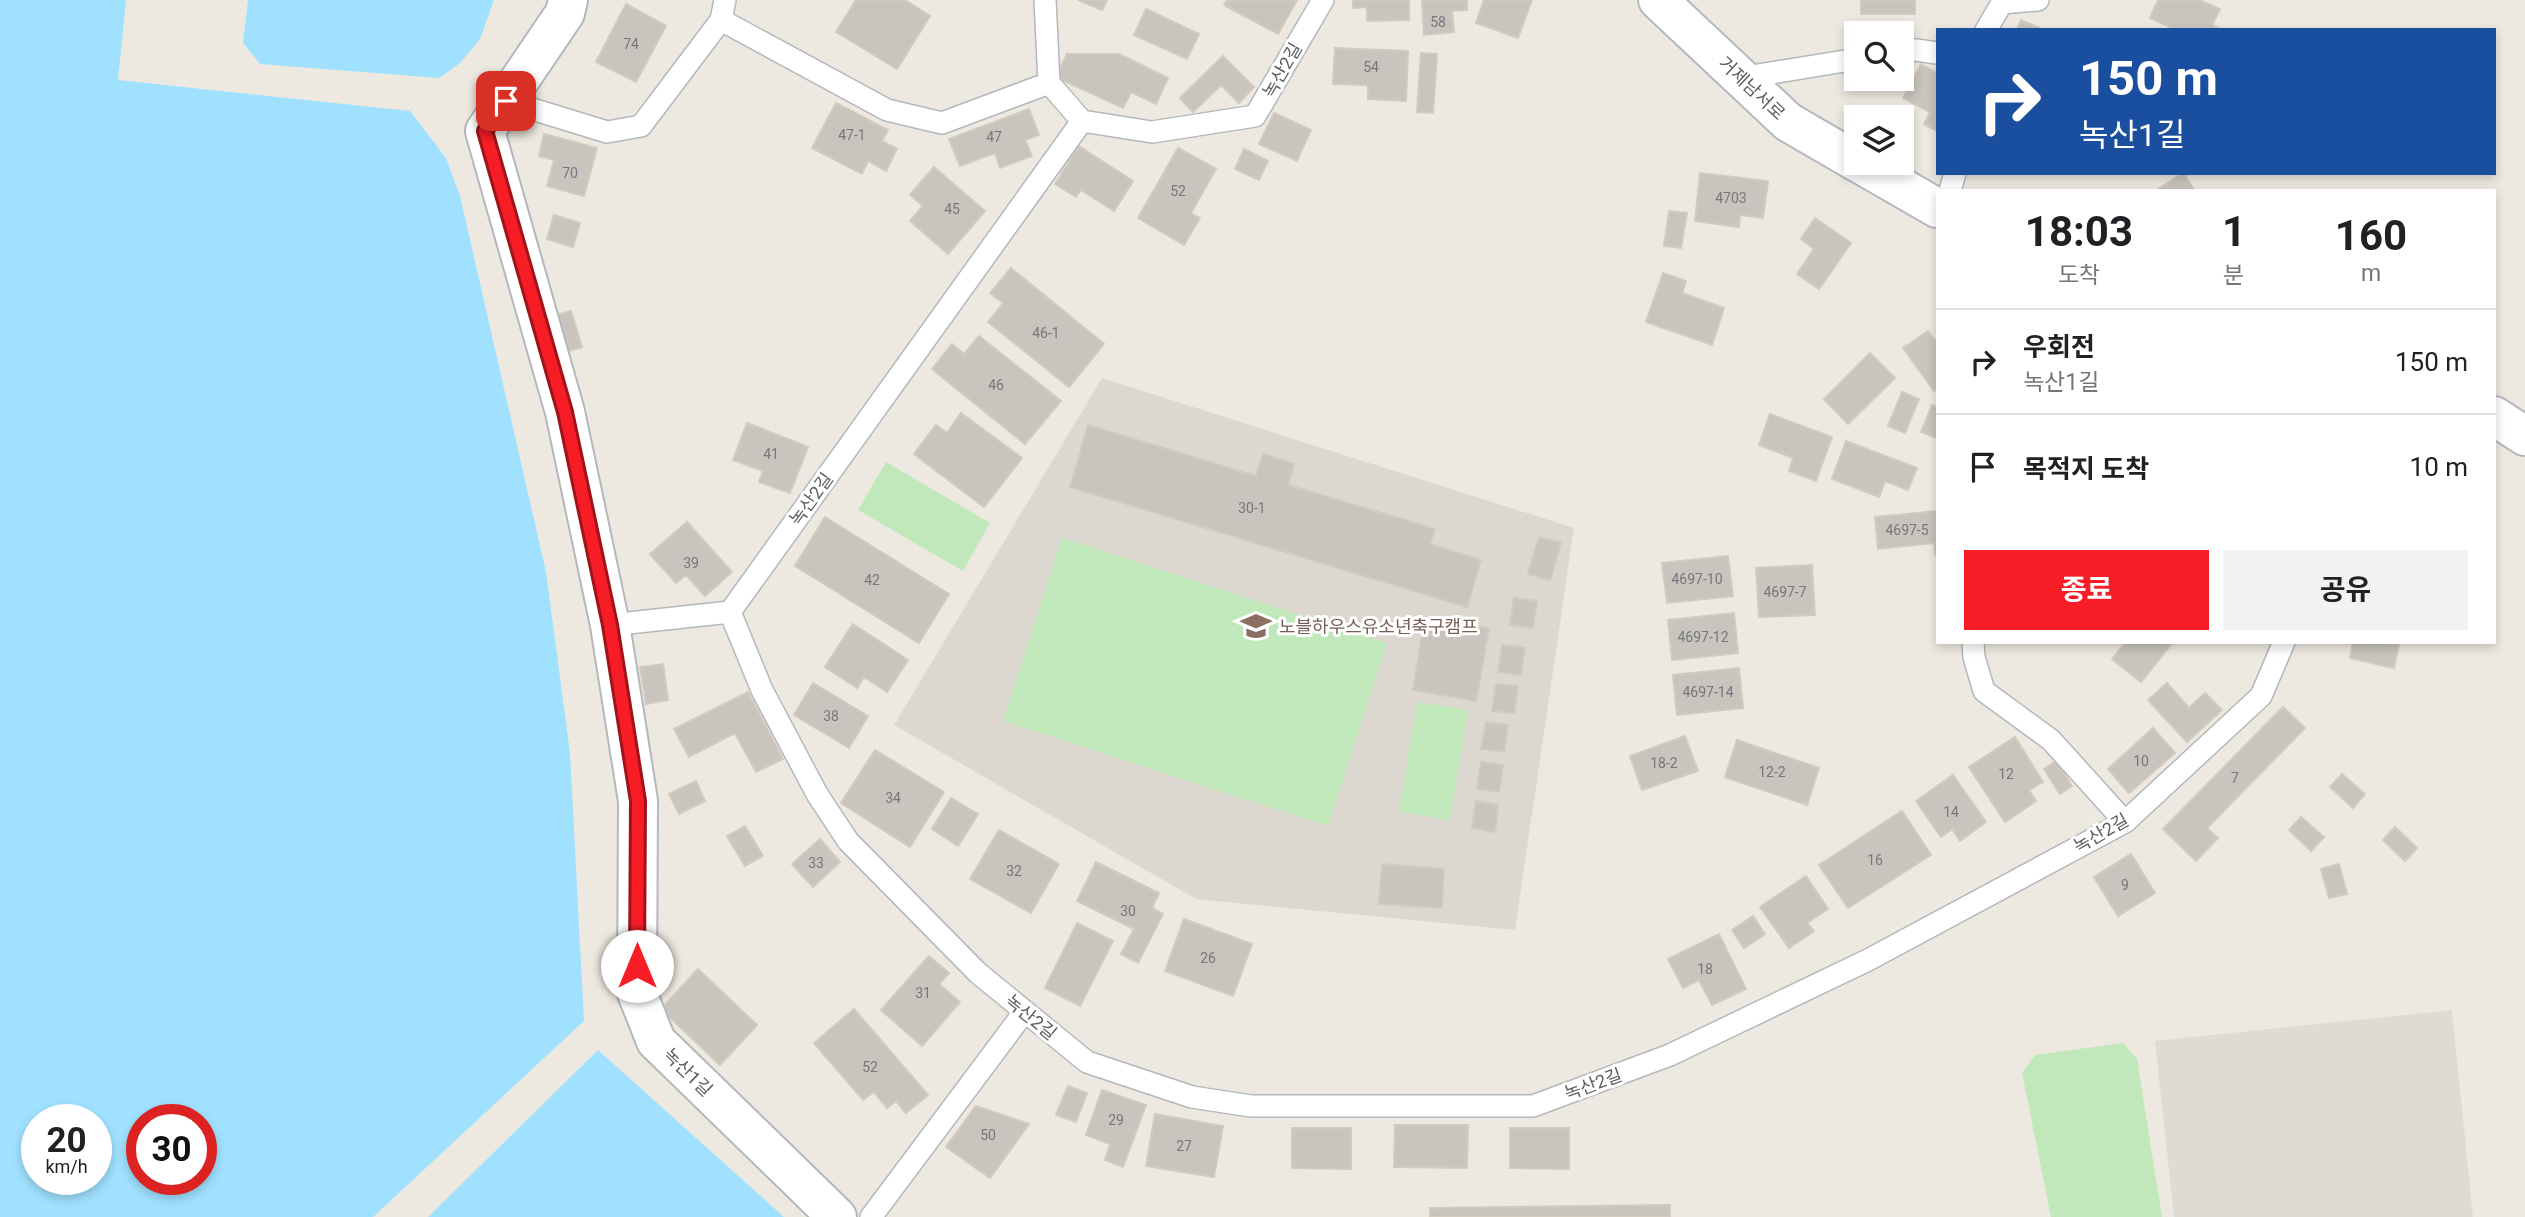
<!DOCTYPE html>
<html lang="ko">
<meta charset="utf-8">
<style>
:root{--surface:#fff;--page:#f2f2f2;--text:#202124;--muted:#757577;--line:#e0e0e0;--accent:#f71d27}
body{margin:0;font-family:Roboto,"Noto Sans KR",sans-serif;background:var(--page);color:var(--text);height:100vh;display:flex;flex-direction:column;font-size:26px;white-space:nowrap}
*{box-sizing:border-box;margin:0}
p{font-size:23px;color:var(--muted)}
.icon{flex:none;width:38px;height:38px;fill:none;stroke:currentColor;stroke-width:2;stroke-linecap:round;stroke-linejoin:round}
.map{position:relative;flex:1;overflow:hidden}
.side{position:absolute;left:1936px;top:189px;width:560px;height:455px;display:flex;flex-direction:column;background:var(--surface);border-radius:0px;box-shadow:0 4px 10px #0003}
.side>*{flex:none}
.top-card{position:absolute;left:1936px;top:28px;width:560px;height:147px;border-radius:0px;box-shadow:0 4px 10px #0003;background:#1a4fa0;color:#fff;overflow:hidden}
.controls{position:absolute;left:1844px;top:21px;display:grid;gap:14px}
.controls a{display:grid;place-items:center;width:70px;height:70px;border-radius:0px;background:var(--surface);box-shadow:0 4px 10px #0003;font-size:35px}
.speed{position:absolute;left:21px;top:1104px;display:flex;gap:14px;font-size:35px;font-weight:700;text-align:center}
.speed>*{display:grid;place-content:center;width:91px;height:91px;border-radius:50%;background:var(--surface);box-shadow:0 4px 10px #0003;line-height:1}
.speed small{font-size:18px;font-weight:400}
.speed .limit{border:10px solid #d22;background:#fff;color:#111}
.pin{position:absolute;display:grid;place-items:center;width:60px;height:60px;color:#fff;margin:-30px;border-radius:14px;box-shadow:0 4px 10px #0006}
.me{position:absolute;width:77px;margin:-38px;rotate:0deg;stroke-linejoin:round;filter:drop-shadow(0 0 5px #0008)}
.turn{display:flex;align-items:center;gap:24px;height:147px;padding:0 28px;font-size:32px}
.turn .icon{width:91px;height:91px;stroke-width:2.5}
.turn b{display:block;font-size:49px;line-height:60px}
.eta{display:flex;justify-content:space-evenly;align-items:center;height:119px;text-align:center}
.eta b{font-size:42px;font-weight:700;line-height:49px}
.button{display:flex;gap:14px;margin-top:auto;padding:14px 28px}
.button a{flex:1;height:80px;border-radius:0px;background:var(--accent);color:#fff;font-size:28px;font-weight:700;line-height:80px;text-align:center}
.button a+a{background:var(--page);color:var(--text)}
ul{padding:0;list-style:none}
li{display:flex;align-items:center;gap:21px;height:105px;padding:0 28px;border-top:2px solid var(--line)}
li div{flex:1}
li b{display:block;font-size:26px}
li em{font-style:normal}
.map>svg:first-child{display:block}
.industrial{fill:#dedbd5}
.education{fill:#ddd8cf}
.green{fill:#c0e8ba}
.water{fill:#9fe1ff;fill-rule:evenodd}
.pier{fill:#eee9e0}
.building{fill:#c9c4bd;stroke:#d3cabe;stroke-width:2}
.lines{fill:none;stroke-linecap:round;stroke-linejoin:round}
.lane-casing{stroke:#b3b8bc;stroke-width:24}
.street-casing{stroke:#b3b8bc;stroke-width:42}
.secondary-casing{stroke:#b4b9bf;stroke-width:42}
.lane{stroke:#fff;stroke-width:21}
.street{stroke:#fff;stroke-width:38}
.secondary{stroke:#fff;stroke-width:38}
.route-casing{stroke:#a11319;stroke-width:18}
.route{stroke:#f71d27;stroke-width:12}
.labels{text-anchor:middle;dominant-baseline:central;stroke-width:6;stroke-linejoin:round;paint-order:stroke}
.number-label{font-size:14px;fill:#75787a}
.street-label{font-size:18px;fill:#595f63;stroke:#fff}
.education-label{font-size:18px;fill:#785e54;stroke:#fff;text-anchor:start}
</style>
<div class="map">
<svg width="2525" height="1217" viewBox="0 0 2525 1217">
<rect width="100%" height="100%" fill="#eee9e0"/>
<!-- industrial -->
<path class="industrial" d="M2452,1010L2473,1217H2174L2155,1041Z"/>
<!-- education -->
<path class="education" d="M1102,378L1574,528L1515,930L1196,899L894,725Z"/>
<!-- green -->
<path class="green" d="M886,462L990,523L963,571L858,510Z
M1062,538L1387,643L1328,826L1003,721Z
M1417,702L1468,710L1450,820L1399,812Z
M2123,1043L2137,1059L2162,1217H2051L2022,1073L2035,1055Z"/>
<!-- water -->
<path class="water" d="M0,0H494L480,39L460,63L439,78L410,111L446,158L460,196L546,572L570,753L584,1021L598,1050L784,1217H0ZM37,1120H96V1180H37ZM142,1120H201V1180H142Z"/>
<!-- pier -->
<path class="pier" d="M126,0H248L243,43L260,64L439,78L410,111L118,80Z
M584,1021L598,1050L428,1217H373Z"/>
<!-- building -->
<path class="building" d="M856,0H905L930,16L897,69L836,32Z
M1078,0H1107L1102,10Z
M1227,0H1297L1278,34L1224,5Z
M1353,0H1409V20L1367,21V7L1353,8Z
M1422,0H1467V10L1452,11L1454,32L1424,35Z
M1484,0H1532L1518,38L1476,23Z
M1861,0H1915V14H1861Z
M2158,0H2199L2220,9L2212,25L2222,30H2176L2150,18Z
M626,4L666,26L636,82L596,62Z
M1146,9L1199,34L1187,59L1134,35Z
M2021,20L2044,30H2017Z
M1335,48L1408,51L1406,101L1368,99V85L1333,84Z
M1421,53L1437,54L1433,113L1417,112Z
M1067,54H1119L1168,78L1156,104L1131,92L1123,108L1056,77Z
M1223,56L1254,87L1239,103L1221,85L1193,112L1180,98Z
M1921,64L1937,73V131L1924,124L1930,112L1903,98Z
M836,103L888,130L882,141L897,149L886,171L868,161L862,174L812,148Z
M1029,109L1039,135L1025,140L1032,156L1000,168L995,153L960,166L949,139Z
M1274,113L1311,130L1297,161L1259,144Z
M544,134L597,148L584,196L547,186L554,160L539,156Z
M1079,146L1133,181L1114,211L1081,190L1076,197L1055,184Z
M1178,148L1216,169L1191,213L1200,218L1184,245L1138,218Z
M1244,149L1268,161L1259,180L1235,169Z
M934,167L985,211L948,254L910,221L923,206L910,195Z
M1700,173L1768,181L1763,218L1740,215L1739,227L1695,221Z
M2183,173L2195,191H2155Z
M1669,211L1687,213L1681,248L1664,246Z
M554,215L580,223L573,247L547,239Z
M1815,218L1851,243L1819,289L1797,274L1814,249L1801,239Z
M1011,268L1104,344L1069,387L988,322L1003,303L990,293Z
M1663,273L1686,281L1682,293L1724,308L1712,345L1646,322Z
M571,311L582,347L569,351L557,315Z
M1928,331L1937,343V388L1934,391L1903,348Z
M979,336L1061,401L1025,444L932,369L952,344L964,354Z
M1870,353L1895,378L1848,424L1824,399Z
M1902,392L1919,399L1905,433L1888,426Z
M1932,405L1937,407V438L1921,432Z
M961,413L1022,458L984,507L914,454L936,425L947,433Z
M1770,414L1832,437L1816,481L1789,471L1793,458L1759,445Z
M747,423L808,447L790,493L759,482L763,471L733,460Z
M1088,425L1256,476L1263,454L1294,464L1288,485L1435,529L1430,544L1481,560L1467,607L1070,487Z
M1846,441L1917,468L1908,490L1885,481L1879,497L1832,479Z
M1937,511V554L1935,555L1934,543L1878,549L1875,517Z
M825,517L949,594L919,643L795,566Z
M687,522L732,572L705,596L686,575L676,583L650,554Z
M1539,537L1561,543L1550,580L1528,574Z
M1728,556L1733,596L1667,603L1662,563Z
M1812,565L1815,615L1759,617L1756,568Z
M1514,598L1537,601L1533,628L1510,625Z
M1734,613L1738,653L1672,660L1668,620Z
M1425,617L1489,628L1476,701L1413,690Z
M853,624L908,660L887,692L864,677L857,688L825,667Z
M2126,642H2173L2141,682L2112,659Z
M2353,642L2399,644L2394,668L2350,658Z
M1502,645L1525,648L1521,675L1498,672Z
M663,664L668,700L646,704L640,667Z
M1739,668L1743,708L1677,715L1673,675Z
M813,683L868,716L849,748L794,715Z
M2167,683L2189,708L2205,693L2222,710L2187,742L2148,700Z
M1496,684L1518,686L1514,713L1492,711Z
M748,692L783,759L756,772L735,733L689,757L674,729Z
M2283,707L2305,728L2207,828L2218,838L2196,861L2163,829Z
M1486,722L1508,725L1504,752L1481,749Z
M2153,728L2175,753L2129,793L2108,769Z
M1685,736L1698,771L1642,790L1630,756Z
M2015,737L2043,782L2029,790L2036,801L2005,822L1969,767Z
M1737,740L1819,768L1807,805L1725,777Z
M875,750L944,792L910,847L841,803Z
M2056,761L2072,786L2060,794L2044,769Z
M1481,762L1503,765L1499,792L1477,789Z
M2342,774L2365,794L2353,808L2330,787Z
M1953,775L1986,822L1960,841L1952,829L1941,837L1916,801Z
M696,781L705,801L679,814L669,794Z
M951,798L978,814L958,846L932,829Z
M1476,801L1498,805L1495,832L1472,828Z
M1902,811L1931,855L1848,908L1819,865Z
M2301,817L2324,837L2311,851L2289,830Z
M745,826L763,856L745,866L727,836Z
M2395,827L2417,848L2405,861L2383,840Z
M999,830L1059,864L1031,913L970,879Z
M820,839L840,862L813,887L792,864Z
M2131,854L2155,893L2118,916L2094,877Z
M1096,862L1159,893L1152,908L1163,914L1138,963L1121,954L1134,929L1077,901Z
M1382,864L1444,869L1442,908L1379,904Z
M2339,864L2347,894L2329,898L2321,869Z
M1806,876L1828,909L1807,923L1814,931L1789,948L1760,907Z
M1753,916L1765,934L1744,948L1732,930Z
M1184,919L1252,944L1233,996L1165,971Z
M1077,923L1113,941L1080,1006L1045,988Z
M1719,934L1746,989L1712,1005L1699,980L1683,988L1668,959Z
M929,956L949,973L939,984L960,1002L922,1046L881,1010Z
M698,969L757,1025L720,1065L661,1009Z
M854,1009L928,1095L906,1113L896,1101L887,1108L874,1092L863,1100L814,1043Z
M1068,1086L1087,1093L1076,1122L1056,1115Z
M1102,1090L1146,1105L1123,1167L1105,1160L1110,1144L1086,1135Z
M976,1106L1029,1124L990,1178L946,1147Z
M1155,1114L1223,1126L1214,1177L1146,1166Z
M1395,1125H1468L1467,1168L1394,1167Z
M1292,1128H1351V1169L1292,1168Z
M1510,1128H1569V1169L1510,1168Z
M1670,1205V1217H1430V1208Z"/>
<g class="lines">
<!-- lane casing -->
<g class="lane-casing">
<path id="lane" d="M1045,0L1049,83L1082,121
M1323,0L1255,116L1152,132L1082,121L730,612L762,690L817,794L848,841L978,973L1087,1062L1192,1097L1251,1106H1533L1670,1055L1868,960L2125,822L2261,696L2284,642
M721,20L887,110L942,123L1049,83
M1986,30L2002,3L2038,0
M1902,52L1916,50L1937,53
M1740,78L1857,59
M506,101L607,132L641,126L721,20L725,0
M1950,191L1955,173
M610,625L730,612
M1973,642L1974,657L1984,691L2051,740L2125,822
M871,1217L1025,1011"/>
</g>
<!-- street casing -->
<g class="street-casing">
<path id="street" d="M568,0L565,13L485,131L565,412L610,625L638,801L637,993L656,1041L837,1217"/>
</g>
<!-- secondary casing -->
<g class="secondary-casing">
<path id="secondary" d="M1658,0L1788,122L1857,162
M1859,163L1937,208
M2494,416L2525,436"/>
</g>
<!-- lane -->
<use href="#lane" class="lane"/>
<!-- street -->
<use href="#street" class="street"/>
<!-- secondary -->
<use href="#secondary" class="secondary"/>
</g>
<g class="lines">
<!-- route casing -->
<g class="route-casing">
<path id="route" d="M506,101L485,131L565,412L610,625L638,801L637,966"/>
</g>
<!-- route -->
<use href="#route" class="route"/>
</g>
<!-- icons -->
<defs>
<g id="school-bare" transform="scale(2.415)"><path d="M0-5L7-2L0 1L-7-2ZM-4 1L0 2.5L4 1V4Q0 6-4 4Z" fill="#8d6e63" stroke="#fff" stroke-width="2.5" paint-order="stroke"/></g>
</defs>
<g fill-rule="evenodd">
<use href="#school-bare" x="1256" y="626"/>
</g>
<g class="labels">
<!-- number labels -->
<g class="number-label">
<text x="1438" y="22">58</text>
<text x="631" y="44">74</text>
<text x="1371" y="67">54</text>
<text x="852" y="135">47-1</text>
<text x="994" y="137">47</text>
<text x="570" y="173">70</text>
<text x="1178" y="191">52</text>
<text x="1731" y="198">4703</text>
<text x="952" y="209">45</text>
<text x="1046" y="333">46-1</text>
<text x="996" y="385">46</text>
<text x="771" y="454">41</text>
<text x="1252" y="508">30-1</text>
<text x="1907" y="530">4697-5</text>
<text x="691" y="563">39</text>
<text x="1697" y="579">4697-10</text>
<text x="872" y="580">42</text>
<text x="1785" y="592">4697-7</text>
<text x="1703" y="637">4697-12</text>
<text x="1708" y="692">4697-14</text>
<text x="831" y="716">38</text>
<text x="2141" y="761">10</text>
<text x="1664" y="763">18-2</text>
<text x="1772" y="772">12-2</text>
<text x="2006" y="774">12</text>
<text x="2235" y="778">7</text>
<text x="893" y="798">34</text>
<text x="1951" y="812">14</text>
<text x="1875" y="860">16</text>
<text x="816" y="863">33</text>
<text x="1014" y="871">32</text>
<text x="2125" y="885">9</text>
<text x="1128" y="911">30</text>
<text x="1208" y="958">26</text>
<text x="1705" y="969">18</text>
<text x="923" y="993">31</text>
<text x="870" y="1067">52</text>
<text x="1116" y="1120">29</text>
<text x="988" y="1135">50</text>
<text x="1184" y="1146">27</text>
</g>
<!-- street labels -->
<g class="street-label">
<text transform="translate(1282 70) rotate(-60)">녹산2길</text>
<text transform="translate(1752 88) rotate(43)">거제남서로</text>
<text transform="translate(811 499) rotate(-54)">녹산2길</text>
<text transform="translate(2101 833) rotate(-30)">녹산2길</text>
<text transform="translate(1031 1017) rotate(39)">녹산2길</text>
<text transform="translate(688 1072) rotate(44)">녹산1길</text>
<text transform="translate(1593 1084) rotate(-20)">녹산2길</text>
</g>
<!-- education labels -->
<g class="education-label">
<text x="1279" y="626">노블하우스유소년축구캠프</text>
</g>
</g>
</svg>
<div class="controls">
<a><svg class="icon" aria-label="search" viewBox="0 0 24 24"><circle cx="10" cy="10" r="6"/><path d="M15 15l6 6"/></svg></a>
<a><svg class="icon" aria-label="layers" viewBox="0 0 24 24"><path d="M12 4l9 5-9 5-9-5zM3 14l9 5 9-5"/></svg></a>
</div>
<div class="speed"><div>20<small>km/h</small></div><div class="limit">30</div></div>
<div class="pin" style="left:506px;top:101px;background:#d93025"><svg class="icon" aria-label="arrive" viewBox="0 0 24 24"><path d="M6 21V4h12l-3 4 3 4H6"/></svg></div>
<svg class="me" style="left:637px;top:966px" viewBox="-20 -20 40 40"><circle r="19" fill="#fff"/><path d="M0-13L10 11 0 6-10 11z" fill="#f71d27"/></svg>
<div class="top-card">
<div class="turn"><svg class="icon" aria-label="right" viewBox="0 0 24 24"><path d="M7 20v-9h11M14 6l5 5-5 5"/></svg><div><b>150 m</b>녹산1길</div></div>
</div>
<section class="side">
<div class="eta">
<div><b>18:03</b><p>도착</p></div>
<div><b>1</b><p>분</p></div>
<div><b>160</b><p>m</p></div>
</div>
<ul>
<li><svg class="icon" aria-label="right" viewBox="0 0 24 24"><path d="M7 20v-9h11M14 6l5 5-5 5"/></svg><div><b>우회전</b><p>녹산1길</p></div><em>150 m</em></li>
<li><svg class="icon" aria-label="arrive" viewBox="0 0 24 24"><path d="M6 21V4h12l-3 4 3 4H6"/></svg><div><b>목적지 도착</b></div><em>10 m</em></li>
</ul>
<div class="button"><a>종료</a><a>공유</a></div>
</section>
</div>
